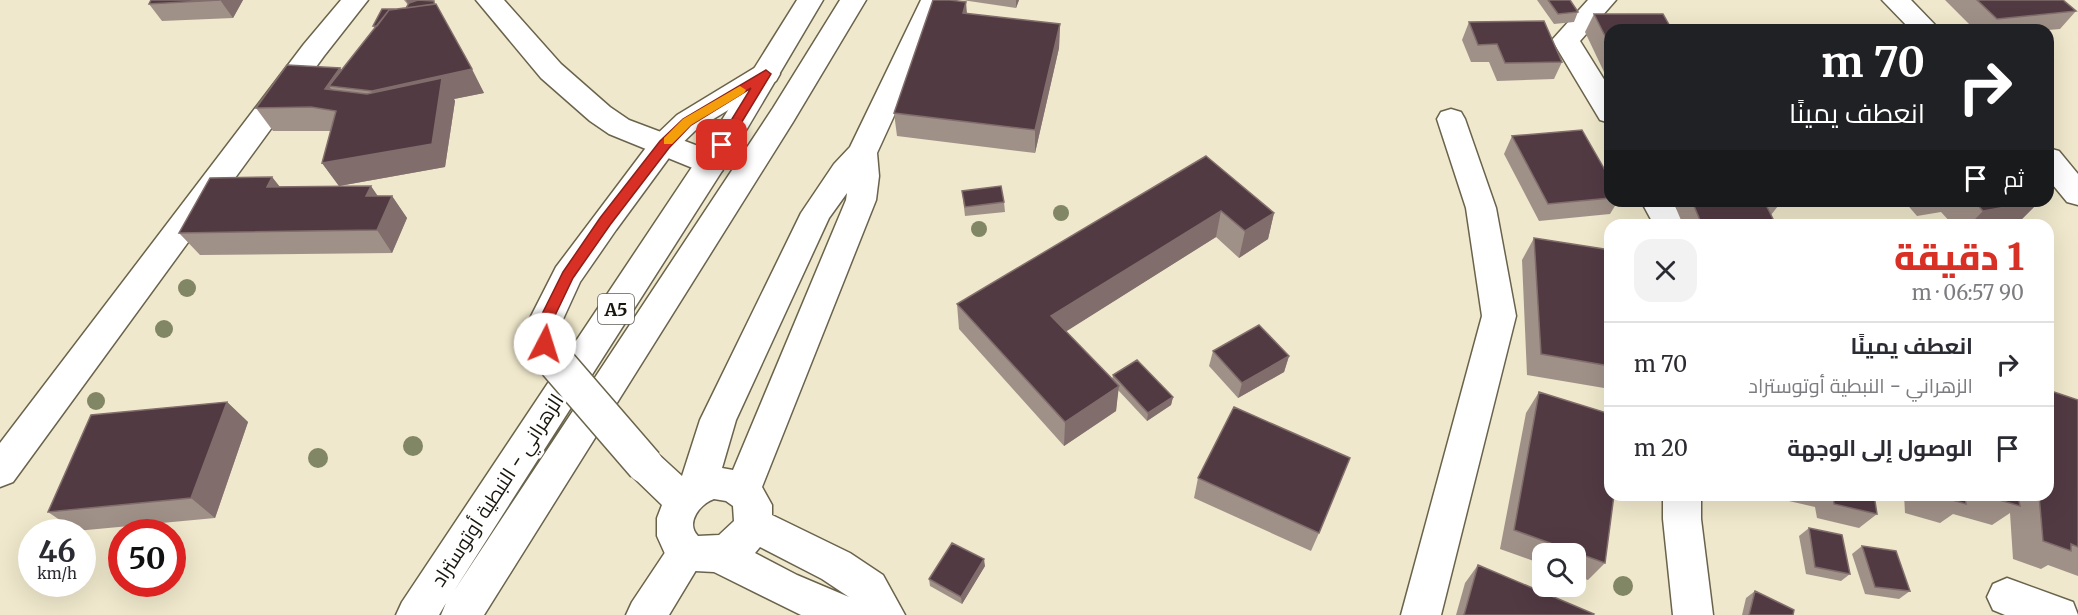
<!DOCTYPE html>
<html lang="ar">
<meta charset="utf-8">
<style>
:root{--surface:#fff;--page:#f2f2f3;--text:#2b2b33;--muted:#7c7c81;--line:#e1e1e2;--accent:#d93025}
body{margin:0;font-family:Merriweather,Cairo,serif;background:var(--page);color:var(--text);direction:rtl;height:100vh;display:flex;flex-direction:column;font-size:22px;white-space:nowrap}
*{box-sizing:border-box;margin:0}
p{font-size:20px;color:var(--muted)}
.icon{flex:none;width:33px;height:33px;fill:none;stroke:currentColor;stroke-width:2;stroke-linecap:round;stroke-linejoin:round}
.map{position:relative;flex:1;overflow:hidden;direction:ltr}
.sheet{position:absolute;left:1604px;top:219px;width:450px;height:282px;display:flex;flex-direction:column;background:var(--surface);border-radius:18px;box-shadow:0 6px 24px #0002;direction:rtl}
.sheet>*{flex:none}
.banner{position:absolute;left:1604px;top:24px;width:450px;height:183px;border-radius:18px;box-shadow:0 6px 24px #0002;direction:rtl;background:#202124;color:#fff;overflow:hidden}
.tools{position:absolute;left:1532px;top:543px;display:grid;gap:12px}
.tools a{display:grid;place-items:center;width:54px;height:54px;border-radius:12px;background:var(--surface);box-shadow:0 6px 24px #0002;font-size:30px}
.speed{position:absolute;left:18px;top:519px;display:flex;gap:12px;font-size:30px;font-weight:700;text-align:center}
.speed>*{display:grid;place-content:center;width:78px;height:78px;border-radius:50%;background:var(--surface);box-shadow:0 6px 24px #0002;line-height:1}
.speed small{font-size:15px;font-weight:400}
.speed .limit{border:9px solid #d22;background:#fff;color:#111}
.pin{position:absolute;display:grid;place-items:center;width:51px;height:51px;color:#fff;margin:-26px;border-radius:12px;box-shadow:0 3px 9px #0006}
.me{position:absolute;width:66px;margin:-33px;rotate:5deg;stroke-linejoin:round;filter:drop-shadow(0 0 4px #0008)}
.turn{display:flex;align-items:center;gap:21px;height:126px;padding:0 30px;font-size:27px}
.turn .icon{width:78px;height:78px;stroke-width:2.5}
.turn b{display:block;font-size:42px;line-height:51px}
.then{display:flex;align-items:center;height:57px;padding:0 30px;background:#0003;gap:12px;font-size:22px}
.round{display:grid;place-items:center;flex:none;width:63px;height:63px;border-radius:18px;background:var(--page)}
.head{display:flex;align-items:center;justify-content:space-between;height:102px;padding:0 30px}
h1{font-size:36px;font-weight:800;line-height:45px;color:var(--accent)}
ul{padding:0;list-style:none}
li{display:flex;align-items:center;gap:18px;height:84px;padding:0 30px;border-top:2px solid var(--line)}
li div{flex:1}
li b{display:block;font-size:22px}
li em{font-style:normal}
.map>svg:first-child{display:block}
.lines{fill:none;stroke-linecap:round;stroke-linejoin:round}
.minor-casing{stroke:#6a634c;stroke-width:3}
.major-casing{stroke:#6a634c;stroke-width:3}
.highway-casing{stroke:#6a634c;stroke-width:3}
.minor{fill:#fff;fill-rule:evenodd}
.major{fill:#fff;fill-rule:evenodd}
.highway{fill:#fff;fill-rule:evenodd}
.major-bridge-casing{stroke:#6a634c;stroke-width:39;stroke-linecap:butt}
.major-bridge{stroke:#fff;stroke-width:36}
.tree{fill:#818664}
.wall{fill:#a09188}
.shaded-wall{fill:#816e6c}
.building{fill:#523a43;stroke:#816e6c;stroke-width:1.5}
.route{fill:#d93025;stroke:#8d1f18;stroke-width:1.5}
.slow{fill:#f59e0b}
.labels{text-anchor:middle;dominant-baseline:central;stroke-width:6;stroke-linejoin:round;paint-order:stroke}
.shield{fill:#fff;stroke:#5e5d56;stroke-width:1.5}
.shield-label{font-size:18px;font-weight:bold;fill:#19170d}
.street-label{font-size:20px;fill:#19170d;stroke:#fff}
</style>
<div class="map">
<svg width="2078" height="615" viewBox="0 0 2078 615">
<rect width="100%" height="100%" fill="#efe8cc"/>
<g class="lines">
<!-- minor casing -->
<g class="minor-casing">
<path id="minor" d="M341,0H368L324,56L13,482L0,487V443L304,44Z
M476,0H504L561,64L610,107L629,120L722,155L726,163L722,171L711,174L700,171L609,134L590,121L541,78Z
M1588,0H1616L1580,41L1610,89V123L1600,120L1552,40Z
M1882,0H1911L1940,30H1911Z
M1451,109L1461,112L1465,119L1496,208L1516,316L1441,615H1401L1482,316L1466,208L1437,119L1441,112Z
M2048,148L2059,151L2078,174V205L2067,202L2048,179Z
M1641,201H1672L1686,225H1654Z
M1663,495H1701V519L1713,615H1673L1663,519Z
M688,534L702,539L707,552L669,615H626L632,602L674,539Z
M2007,578L2073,602L2078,615H2005L1993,610L1987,597L1993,584Z"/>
</g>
<!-- major casing -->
<g class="major-casing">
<path id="major" d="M921,0H947L877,153L879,176L876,200L762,487L772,505V515L850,553L883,575L905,615H801L714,572L695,571L673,564L666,556L657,536V518L662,505L632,476L627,465L632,454L645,449L658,454L682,476L700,420L801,213L834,164L850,147ZM847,193L846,200L733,470L722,468L736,420L829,218ZM714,499L726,501L733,506L734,521L719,535L698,536C685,523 700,504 714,499ZM760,547L822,579L849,597L797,575L755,553Z
M766,65L776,67L780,74L776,81L697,129L674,151L616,230L580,282L559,328L561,341L573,362L568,372L556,376L544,372L528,344L525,328L556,267L654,137L677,115L756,67Z"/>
</g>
<!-- highway casing -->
<g class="highway-casing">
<path id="highway" d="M797,0H823L722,171L454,591L773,108L840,0H866L793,122L484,615H441L446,603L439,615H396L402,602L700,155Z"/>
</g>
<!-- minor -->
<use href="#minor" class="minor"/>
<!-- major -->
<use href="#major" class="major"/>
<!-- highway -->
<use href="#highway" class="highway"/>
<!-- major-bridge casing -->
<g class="major-bridge-casing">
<path id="major-bridge" d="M556,362L645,465"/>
</g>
<!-- major-bridge -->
<use href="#major-bridge" class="major-bridge"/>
</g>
<!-- trees -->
<g class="tree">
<circle cx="1061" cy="213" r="8"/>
<circle cx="979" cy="229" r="8"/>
<circle cx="187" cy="288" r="9"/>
<circle cx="164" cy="329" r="9"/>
<circle cx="96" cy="401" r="9"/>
<circle cx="413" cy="446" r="10"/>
<circle cx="318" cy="458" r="10"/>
<circle cx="1623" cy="586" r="10"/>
</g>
<!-- wall -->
<path class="wall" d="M151,0H243L233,18L162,21L149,4Z
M404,0H430L436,4L484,93L454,99L455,101L445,167L339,186L378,196H392L407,218L392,253L200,255L179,233L272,177L280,187L339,186L322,163L331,131H273L256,108L340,68L342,70L375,29L373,26L398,9L406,8L408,5Z
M962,0H1019L1016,8Z
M1537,0H1570L1578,12L1574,22L1554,24Z
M1945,0H2063L2076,11L2060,29L2048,30H1975Z
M967,14L1060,24L1059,48L1035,153L897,136L894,113Z
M1594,14L1610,30V72H1604L1585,32Z
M1469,22L1562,62L1554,79L1497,81L1489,62H1471L1462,40Z
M1512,136L1610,179V201H1618L1610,214L1539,221L1504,154Z
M1206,156L1274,213L1268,239L1239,258L1216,237L1066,331L1112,380L1113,375L1173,397L1171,405L1147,421L1118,390L1116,411L1064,446L959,329L957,304Z
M962,191L1004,202L1005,212L965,216Z
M1673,201H1782L1771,215L1776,225H1683Z
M1904,201H2040L2017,224L2008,225H1953L1941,212L1917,216Z
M1534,238L1610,250V389L1527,375L1522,260Z
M1213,351L1289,356L1284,372L1238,398L1209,366Z
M1539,392L1605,563L1588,580L1575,576V554H1542V564L1500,549L1526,413Z
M2078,400V576L2048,565L2041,569L2013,559L2010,513L1992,525L1953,514L1940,523L1905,513L1904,495H2048Z
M227,402L248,422L215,518L76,531L48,512Z
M1198,478L1319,533L1311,551L1194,498Z
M1775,495H1874L1877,514L1859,528L1817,518L1815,507L1776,498Z
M1809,528L1850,574L1841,581L1806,574L1799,536Z
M1862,546L1910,591L1899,599L1865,594L1852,554Z
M1478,565L1593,615H1456L1465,583Z
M985,566L962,604L930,586L929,579Z
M1755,591L1793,615H1742L1746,598Z"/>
<!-- shaded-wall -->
<path class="shaded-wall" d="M220,0H243L233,18Z
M406,0H426L410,7Z
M1016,0H1019L1016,8Z
M966,2L968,26L963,13Z
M1060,24L1059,48L1035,153V130Z
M340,68L354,89L329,86L344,108L325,89Z
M472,69L484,93L454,99L455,101L445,167L339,186L322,163L386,115L372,91Z
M272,177L290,200L267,187Z
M371,186L386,208L392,196L407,218L392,253L377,230L366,196Z
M2040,201L2017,224L2008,225H1969L1983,211Z
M1221,211L1216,237L1051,341V316Z
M1274,213L1268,239L1239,258L1245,231Z
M1289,356L1284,372L1238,398L1242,383Z
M1119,386L1116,411L1064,446L1065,422Z
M1173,397L1171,405L1147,421L1148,413Z
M227,402L248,422L215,518L191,498Z
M984,559L985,566L962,604L961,597Z"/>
<!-- building -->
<path class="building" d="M151,0H220L149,4Z
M418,0L434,1V4L406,8L409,3Z
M933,0H950L966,2L963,13L1060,24L1035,130L894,113Z
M1548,0H1570L1578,12L1558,14Z
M1977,0H2063L2076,11L1997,19Z
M436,4L472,69L372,91L329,86L389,10Z
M382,9H398L389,10L377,26H373Z
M1594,14H1663L1672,30H1610V46Z
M1544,21L1562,62L1505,63L1497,44L1478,45L1469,22Z
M287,65L340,68L325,89L367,94L442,78L432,144L322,163L336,111L311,107L256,108Z
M1582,130L1610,179V198L1548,204L1512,136Z
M1206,156L1274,213L1245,231L1221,211L1051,316L1119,386L1065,422L957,304Z
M272,177L267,187L371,186L366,196H392L377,230L179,233L210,178Z
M1001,186L1004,202L965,207L962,191Z
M1692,201H1764L1776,225H1702Z
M1974,201H2039L1983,211Z
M1534,238L1610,250V366L1541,354Z
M1259,325L1289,356L1242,383L1213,351Z
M1137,360L1173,397L1148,413L1113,375Z
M2048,390L2078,400V547L2071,544V551L2043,541L2039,495H2048Z
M1539,392L1610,414V495H1614L1605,563L1514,530Z
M227,402L191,498L48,512L91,415Z
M1234,407L1350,458L1319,533L1198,478Z
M1833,495H1874L1877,514L1834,504Z
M1935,495H1965L1966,504Z
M1982,495H2018L2020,506Z
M1809,528L1842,535L1850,574L1815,567Z
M952,543L984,559L961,597L929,579Z
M1862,546L1896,551L1910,591L1875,587Z
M1478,565L1594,614L1593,615H1464Z
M1755,591L1794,610L1793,615H1749Z"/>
<!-- route -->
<path class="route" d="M766,70L771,74L726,148L722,149L716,145L751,88L691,125L669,148L610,225L573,278L549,328L552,344L550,348H540L535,328L563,272L600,218L660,141L683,119Z"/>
<!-- slow -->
<path class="slow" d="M740,86L746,90L744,93L691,125L672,144H664V138L683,119Z"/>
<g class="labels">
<!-- shield labels -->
<rect class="shield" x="598" y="294" width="36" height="30" rx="4.5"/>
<g class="shield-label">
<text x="616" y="309">A5</text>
</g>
<!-- street labels -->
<g class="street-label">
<text transform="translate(497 490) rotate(-57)">الزهراني - النبطية أوتوستراد</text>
</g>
</g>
</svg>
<div class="tools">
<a><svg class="icon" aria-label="search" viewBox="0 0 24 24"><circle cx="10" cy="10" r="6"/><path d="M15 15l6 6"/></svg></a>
</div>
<div class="speed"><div>46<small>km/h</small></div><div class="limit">50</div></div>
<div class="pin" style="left:722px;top:145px;background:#d93025"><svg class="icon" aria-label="arrive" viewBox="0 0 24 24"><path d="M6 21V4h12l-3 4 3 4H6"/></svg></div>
<svg class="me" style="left:545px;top:344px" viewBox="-20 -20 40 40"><circle r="19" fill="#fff"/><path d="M0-13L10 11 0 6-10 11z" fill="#d93025"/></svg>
<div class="banner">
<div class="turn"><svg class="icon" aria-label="right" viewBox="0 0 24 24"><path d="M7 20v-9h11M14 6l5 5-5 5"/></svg><div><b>70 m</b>انعطف يمينًا</div></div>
<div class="then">ثم<svg class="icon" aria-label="arrive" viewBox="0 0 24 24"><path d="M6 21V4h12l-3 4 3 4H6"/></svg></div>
</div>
<section class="sheet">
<div class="head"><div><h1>1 دقيقة</h1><p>90 m · 06:57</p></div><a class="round"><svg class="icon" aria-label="close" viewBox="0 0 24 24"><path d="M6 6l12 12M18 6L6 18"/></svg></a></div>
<ul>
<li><svg class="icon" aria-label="right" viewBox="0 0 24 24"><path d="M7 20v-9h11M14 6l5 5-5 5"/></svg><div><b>انعطف يمينًا</b><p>الزهراني - النبطية أوتوستراد</p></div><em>70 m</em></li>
<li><svg class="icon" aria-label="arrive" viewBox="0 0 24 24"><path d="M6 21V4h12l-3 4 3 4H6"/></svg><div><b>الوصول إلى الوجهة</b></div><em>20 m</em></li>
</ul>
</section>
</div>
